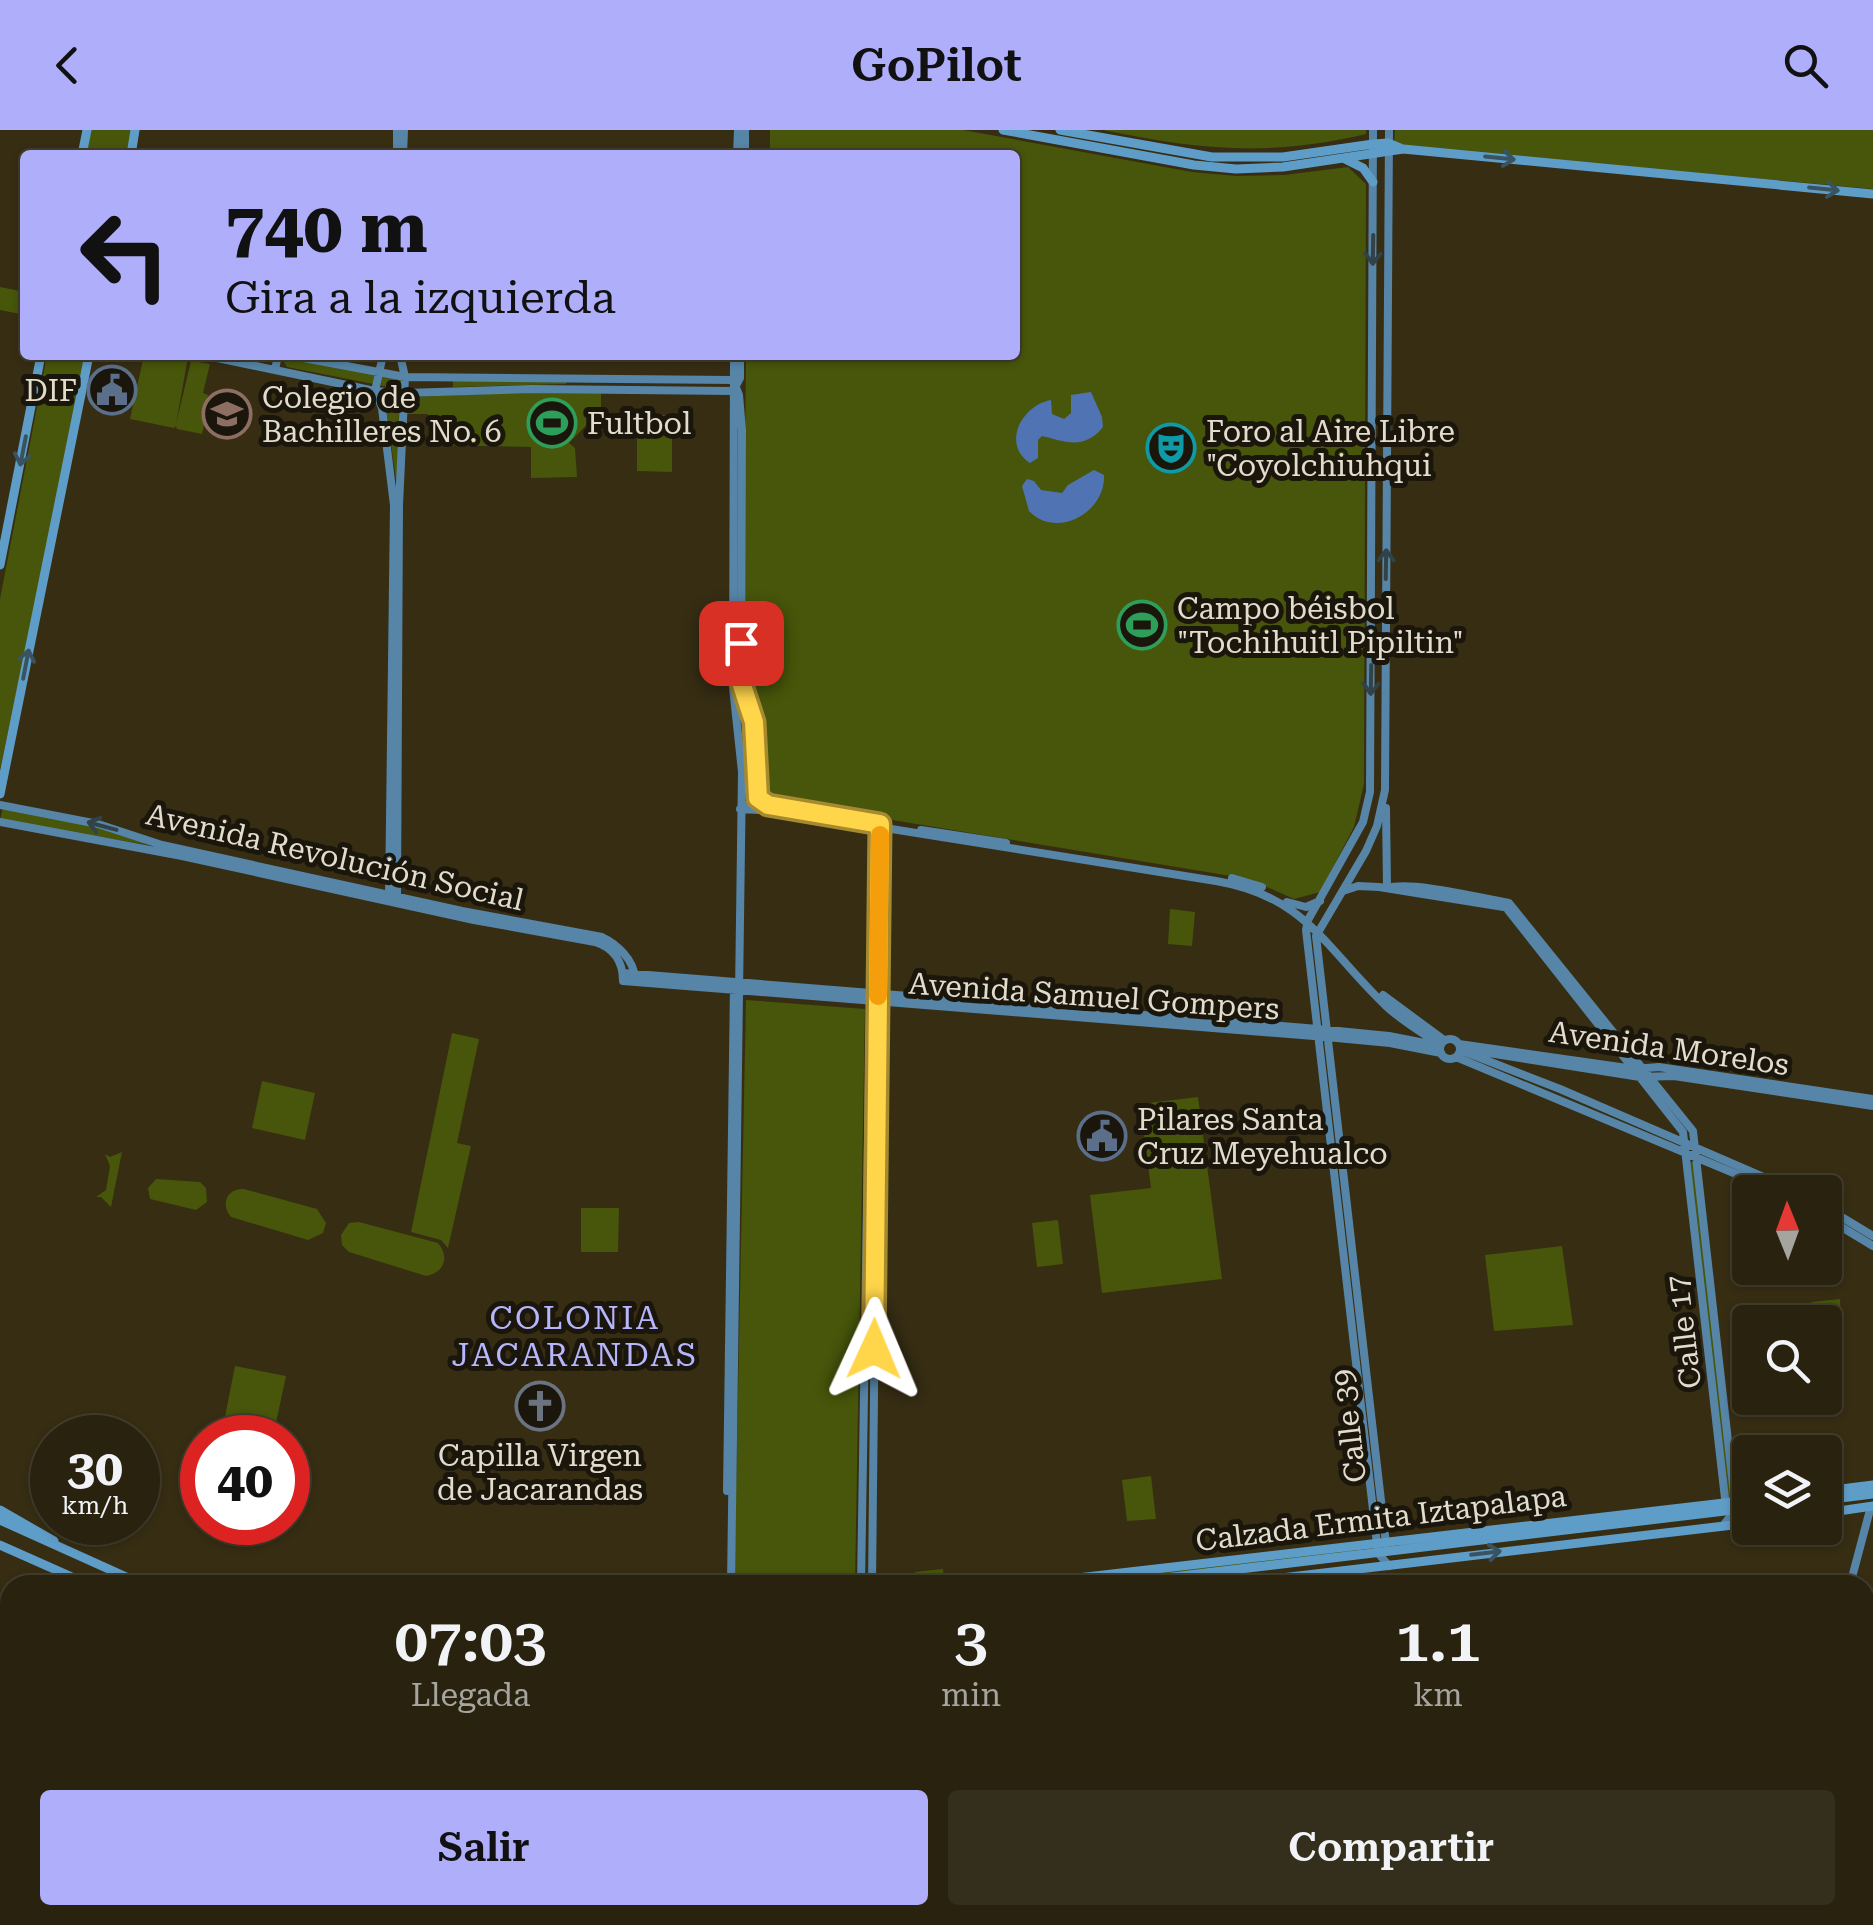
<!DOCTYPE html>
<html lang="es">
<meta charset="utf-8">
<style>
:root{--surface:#28220e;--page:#342f1c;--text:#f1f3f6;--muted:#a5a49e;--line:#443f2e;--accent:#afaefa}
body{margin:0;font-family:"Roboto Serif",serif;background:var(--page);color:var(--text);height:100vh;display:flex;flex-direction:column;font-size:38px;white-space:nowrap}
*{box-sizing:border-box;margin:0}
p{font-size:32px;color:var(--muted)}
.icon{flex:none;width:55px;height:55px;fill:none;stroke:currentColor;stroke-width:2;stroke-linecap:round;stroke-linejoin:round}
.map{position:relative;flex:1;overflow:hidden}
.panel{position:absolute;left:0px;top:1445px;width:1875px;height:350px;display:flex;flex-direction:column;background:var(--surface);border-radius:30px 30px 0 0;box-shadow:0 2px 8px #0004,0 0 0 2px var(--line)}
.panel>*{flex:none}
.top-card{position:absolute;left:20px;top:20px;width:1000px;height:210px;border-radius:10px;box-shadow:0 2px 8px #0004,0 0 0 2px var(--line);background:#afaefa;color:#111;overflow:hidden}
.needle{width:65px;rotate:359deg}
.buttons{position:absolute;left:1732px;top:1045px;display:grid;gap:20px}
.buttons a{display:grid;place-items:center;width:110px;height:110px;border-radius:10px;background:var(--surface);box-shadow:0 2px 8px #0004,0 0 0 2px var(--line);font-size:50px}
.speed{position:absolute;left:30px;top:1285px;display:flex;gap:20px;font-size:50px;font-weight:700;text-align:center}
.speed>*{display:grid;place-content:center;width:130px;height:130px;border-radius:50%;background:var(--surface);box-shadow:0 2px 8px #0004,0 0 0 2px var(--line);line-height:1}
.speed small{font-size:25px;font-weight:400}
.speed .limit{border:15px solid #d22;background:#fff;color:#111}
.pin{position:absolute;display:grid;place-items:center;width:85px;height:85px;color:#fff;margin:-42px;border-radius:20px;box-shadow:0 5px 15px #0006}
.me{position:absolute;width:110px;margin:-55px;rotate:1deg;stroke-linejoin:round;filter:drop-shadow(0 0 8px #0008)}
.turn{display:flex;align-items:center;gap:35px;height:210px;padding:0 40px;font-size:45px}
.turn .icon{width:130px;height:130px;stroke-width:2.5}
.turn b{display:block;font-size:70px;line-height:85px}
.eta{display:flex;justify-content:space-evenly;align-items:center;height:170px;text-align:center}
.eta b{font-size:60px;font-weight:600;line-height:70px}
.cta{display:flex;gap:20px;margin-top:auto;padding:20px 40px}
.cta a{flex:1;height:115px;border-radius:10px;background:var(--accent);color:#111;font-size:40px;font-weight:600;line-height:115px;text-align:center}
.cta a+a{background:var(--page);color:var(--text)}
header{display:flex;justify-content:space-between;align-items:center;height:130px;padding:0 40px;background:var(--accent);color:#111;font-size:45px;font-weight:600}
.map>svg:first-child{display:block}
.commercial{fill:#442f2e}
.green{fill:#47560a}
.water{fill:#5073b4}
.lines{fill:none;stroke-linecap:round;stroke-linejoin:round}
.secondary{stroke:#5685a7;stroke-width:8}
.primary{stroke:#5f9dc9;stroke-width:9}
.oneway{stroke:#395360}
.oneway2{stroke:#324249}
.route-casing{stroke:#a68a30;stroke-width:25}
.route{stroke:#ffd54a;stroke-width:18}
.slow{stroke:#f59e0b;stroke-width:18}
.labels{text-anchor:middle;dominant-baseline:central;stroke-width:10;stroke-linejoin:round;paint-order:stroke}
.poi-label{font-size:30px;fill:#e2dccd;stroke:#1a160b;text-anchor:start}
.street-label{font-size:30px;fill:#e2dccd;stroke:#1a160b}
.neighbourhood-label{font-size:32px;letter-spacing:2.5px;fill:#b7b6fd;stroke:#1a160b}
</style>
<header><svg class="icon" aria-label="back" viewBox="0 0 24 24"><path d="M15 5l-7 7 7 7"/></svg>GoPilot<svg class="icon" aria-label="search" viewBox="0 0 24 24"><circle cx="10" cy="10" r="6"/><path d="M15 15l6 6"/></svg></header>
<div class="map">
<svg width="1873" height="1795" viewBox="0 0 1873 1795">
<rect width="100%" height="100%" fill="#362d13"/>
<!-- commercial -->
<path class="commercial" d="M1812,1172V1184L1790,1187V1192H1773L1771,1178Z"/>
<!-- green -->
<path class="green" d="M91,0H132L127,25H86Z
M770,0H963L1192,42L1236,46L1284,45L1348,37L1366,54L1364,654L1354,697L1320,762L1294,769L1249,749L771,670L763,659L764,600L743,544L746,225H1015V25H770Z
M1103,0H1366V4C1269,27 1199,20 1103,0Z
M1395,0H1873V59L1394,15Z
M0,157L25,162V185L0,180Z
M47,225H87L0,640V469Z
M144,225L188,227L176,294L191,231L210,234L203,263L208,265L204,284H200L206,287L202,304L177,299L176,296L174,298L130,289Z
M285,227L404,249V260L287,237L282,229Z
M453,247L566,248V254L453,257Z
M537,262L601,263V280L569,313L575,318L577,347L531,348V317L428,315V284H407L406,275L412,267Z
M392,272L399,277L398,365L386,277Z
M637,285H672V342L637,341Z
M3,676L97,694L172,719L0,690Z
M1170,779L1195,782L1192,816L1168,814Z
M746,870L865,879L855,1455H734Z
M452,903L479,909L457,1013L471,1016L448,1118L441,1110L411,1102Z
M262,951L315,963L305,1010L252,998Z
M1198,967L1222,1149L1102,1163L1090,1065L1151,1058L1140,974Z
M122,1022L111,1077L101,1067H96L106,1060L110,1036L105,1024L110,1027Z
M1690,1032L1695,1033L1733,1369L1727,1370Z
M156,1049L200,1052L206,1058L207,1072L196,1080L150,1069L148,1058Z
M244,1059L317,1079L326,1093L323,1103L308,1110L231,1087C220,1074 227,1058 244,1059Z
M581,1078H619L618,1122H581Z
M1058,1090L1063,1134L1037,1137L1032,1093Z
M359,1092L438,1113C450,1127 444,1143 426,1146L349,1122L342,1115L341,1105L349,1093Z
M1562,1116L1573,1195L1494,1201L1485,1125Z
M1840,1169L1843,1222L1837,1223L1841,1257L1825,1259V1192H1793L1792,1187L1812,1184V1172Z
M235,1236L286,1246L274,1302L224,1292Z
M1151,1346L1156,1389L1127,1391L1122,1350Z
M1718,1377L1717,1381L1072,1455H1042Z
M943,1439L945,1455H916L915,1442Z"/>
<!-- water -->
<path class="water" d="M1091,262L1102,287L1103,297C1084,321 1064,311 1042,306L1038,310V328L1030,333C1001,314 1022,275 1051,270L1052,284L1064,289L1071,283V265Z
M1094,340L1104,345C1106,382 1057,410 1029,381L1022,356L1027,349L1034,351L1041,360L1062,363L1068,355Z"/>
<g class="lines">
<!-- secondary -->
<path class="secondary" d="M1373,0L1370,662L1363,692L1308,790L1306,800L1378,1423L1389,1436
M397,25V0
M403,25L404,0
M737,25L738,0
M745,25V0
M203,225L375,261L405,263L531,259L733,261L740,248V225
M288,225L405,247L733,250L739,265L742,300
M383,225L375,261L382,278L394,375L389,767
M275,240L278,225
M742,299L741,549L754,592L756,663L753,671L744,677
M756,663L764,673L774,676
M0,675L98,694L162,715L462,781L602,807C617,814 634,830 635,848
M1386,678L1387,758
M740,679L779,681L1216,751C1306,766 1326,819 1386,876C1401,890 1419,901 1436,912
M0,692L182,726L474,790L595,812C614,818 623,832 623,851L1326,907L1390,913L1441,923
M921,700L1006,713
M1232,748L1262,757
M1387,758C1413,751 1480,768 1509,773L1693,1001L1735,1373V1380L1723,1396
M1343,761L1358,756L1379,757L1510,778
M397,769L399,375L405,247L400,225
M1287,772L1306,777L1320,771
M1508,780L1683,1002L1726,1377
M623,843L1318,899L1389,906L1440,916
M1383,865L1444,910
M1440 919a10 10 0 1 1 20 0a10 10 0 1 1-20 0Z
M1459,914L1634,939L1659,937L1873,969
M1460,920L1560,959L1798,1062
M1470,920L1640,947L1674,946L1873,976
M1456,927L1779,1062
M1825,1077L1873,1106
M1825,1087L1873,1116
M727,1361L734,855
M1386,1414L1316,806L1366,721L1377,696L1385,660L1389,0
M731,1455L742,642L733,557L734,225
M861,1455L873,693
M872,1455L880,695
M1850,1455L1871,1376
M0,1542L10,1543
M0,1688L10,1685
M1865,1732L1873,1729
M186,1785L190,1795
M734,1785L761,1795
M595,1795L668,1785
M864,1795L865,1785
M1725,1795L1747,1785
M1762,1795L1765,1785"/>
<!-- primary -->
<path class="primary" d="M1003,0L1194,35L1236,39L1283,37L1403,19L1873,64
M1060,0L1212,27H1283L1373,14L1388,13L1400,18
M82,25L87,0
M131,25L135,0
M1345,29L1363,38L1373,52
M0,435L41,225
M0,664L89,225
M1825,1361L1873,1355
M1825,1370L1873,1364
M0,1380L54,1411
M1825,1383L1873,1376
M0,1390L144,1455
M0,1415L90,1455
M1017,1455L1750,1370
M1106,1455L1750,1378
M1222,1455L1750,1393"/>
</g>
<!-- one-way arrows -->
<defs><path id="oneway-shaft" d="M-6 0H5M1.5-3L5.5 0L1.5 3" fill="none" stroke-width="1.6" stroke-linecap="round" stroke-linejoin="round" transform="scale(2.5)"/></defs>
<g class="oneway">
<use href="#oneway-shaft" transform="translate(1500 28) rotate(6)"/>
<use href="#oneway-shaft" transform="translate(1824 59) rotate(6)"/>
<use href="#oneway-shaft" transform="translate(23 321) rotate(101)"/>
<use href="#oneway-shaft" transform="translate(26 534) rotate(-79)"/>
<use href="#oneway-shaft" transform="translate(1486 1423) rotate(-7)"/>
</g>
<g class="oneway2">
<use href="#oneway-shaft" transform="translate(1373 120) rotate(91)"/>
<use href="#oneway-shaft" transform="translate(1386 434) rotate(-89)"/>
<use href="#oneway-shaft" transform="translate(1371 550) rotate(91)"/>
<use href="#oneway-shaft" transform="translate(102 696) rotate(-165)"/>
</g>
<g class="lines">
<!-- route casing -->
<g class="route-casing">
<path id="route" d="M741,513L740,549L754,592L758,668L768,675L880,694L874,1219"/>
</g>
<!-- route -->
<use href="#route" class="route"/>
<!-- slow -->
<path class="slow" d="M878,866L880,705"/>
</g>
<!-- icons -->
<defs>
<g id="civic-ring" transform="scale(2.5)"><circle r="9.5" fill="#1a160b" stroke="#5c6f8a" stroke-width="1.5"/><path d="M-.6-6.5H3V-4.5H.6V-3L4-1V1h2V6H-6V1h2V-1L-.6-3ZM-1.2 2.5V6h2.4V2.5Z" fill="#5c6f8a"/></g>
<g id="university-ring" transform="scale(2.5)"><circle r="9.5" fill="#1a160b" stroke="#8d6e63" stroke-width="1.5"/><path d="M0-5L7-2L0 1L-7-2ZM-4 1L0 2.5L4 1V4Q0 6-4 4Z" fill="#8d6e63"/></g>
<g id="stadium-ring" transform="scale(2.5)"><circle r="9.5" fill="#1a160b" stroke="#2e9e5b" stroke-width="1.5"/><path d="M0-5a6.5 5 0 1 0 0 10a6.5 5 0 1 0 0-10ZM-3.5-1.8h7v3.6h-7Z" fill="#2e9e5b"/></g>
<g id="theatre-ring" transform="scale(2.5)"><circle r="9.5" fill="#1a160b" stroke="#0f9aa8" stroke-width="1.5"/><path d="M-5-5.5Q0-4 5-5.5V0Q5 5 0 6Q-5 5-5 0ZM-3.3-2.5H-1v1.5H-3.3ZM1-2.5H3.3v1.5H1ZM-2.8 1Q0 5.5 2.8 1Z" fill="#0f9aa8"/></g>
<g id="church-ring" transform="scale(2.5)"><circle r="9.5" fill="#1a160b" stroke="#6b7280" stroke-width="1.5"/><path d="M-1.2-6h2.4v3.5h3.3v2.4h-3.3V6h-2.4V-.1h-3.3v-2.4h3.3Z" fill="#6b7280"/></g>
</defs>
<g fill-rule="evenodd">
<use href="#civic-ring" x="112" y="260"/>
<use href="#university-ring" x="227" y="284"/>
<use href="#stadium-ring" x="552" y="293"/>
<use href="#theatre-ring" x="1171" y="318"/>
<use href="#stadium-ring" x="1142" y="495"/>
<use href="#civic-ring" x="1102" y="1006"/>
<use href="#church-ring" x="540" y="1276"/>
</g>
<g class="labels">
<!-- poi labels -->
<g class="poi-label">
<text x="77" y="260" text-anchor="end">DIF</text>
<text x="262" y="267">Colegio de<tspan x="262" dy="34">Bachilleres No. 6</tspan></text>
<text x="587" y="293">Fultbol</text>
<text x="1206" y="301">Foro al Aire Libre<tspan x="1206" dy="34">"Coyolchiuhqui</tspan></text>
<text x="1177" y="478">Campo béisbol<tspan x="1177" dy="34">"Tochihuitl Pipiltin"</tspan></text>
<text x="1137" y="989">Pilares Santa<tspan x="1137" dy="34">Cruz Meyehualco</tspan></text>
<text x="540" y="1325" text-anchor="middle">Capilla Virgen<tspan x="540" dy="34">de Jacarandas</tspan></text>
</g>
<!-- street labels -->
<g class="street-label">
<text transform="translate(335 727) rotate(13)">Avenida Revolución Social</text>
<text transform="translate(1094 866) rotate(4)">Avenida Samuel Gompers</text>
<text transform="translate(1669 918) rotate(8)">Avenida Morelos</text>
<text transform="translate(1684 1202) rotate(-97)">Calle 17</text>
<text transform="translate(1349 1296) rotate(-97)">Calle 39</text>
<text transform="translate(1381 1388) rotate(-7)">Calzada Ermita Iztapalapa</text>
</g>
<!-- neighbourhood labels -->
<g class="neighbourhood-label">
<text x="575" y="1188">COLONIA<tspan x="575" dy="37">JACARANDAS</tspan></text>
</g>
</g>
</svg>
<div class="buttons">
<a><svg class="needle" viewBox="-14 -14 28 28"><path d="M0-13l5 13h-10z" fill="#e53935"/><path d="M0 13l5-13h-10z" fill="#a5a49e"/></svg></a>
<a><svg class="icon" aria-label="search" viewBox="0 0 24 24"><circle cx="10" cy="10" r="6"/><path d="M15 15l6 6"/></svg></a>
<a><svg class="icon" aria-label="layers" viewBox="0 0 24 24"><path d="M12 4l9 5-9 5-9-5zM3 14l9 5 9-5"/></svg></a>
</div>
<div class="speed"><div>30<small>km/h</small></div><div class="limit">40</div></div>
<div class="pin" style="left:741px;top:513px;background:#d93025"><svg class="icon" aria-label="arrive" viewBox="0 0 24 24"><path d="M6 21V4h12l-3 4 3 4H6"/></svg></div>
<svg class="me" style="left:874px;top:1219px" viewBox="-20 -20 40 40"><path d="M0-17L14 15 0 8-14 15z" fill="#ffd54a" stroke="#fff" stroke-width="4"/></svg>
<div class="top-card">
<div class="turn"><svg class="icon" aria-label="left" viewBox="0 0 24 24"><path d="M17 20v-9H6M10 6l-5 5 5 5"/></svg><div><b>740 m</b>Gira a la izquierda</div></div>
</div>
<section class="panel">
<div class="eta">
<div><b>07:03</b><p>Llegada</p></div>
<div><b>3</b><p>min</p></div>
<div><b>1.1</b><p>km</p></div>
</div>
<div class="cta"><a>Salir</a><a>Compartir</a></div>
</section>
</div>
